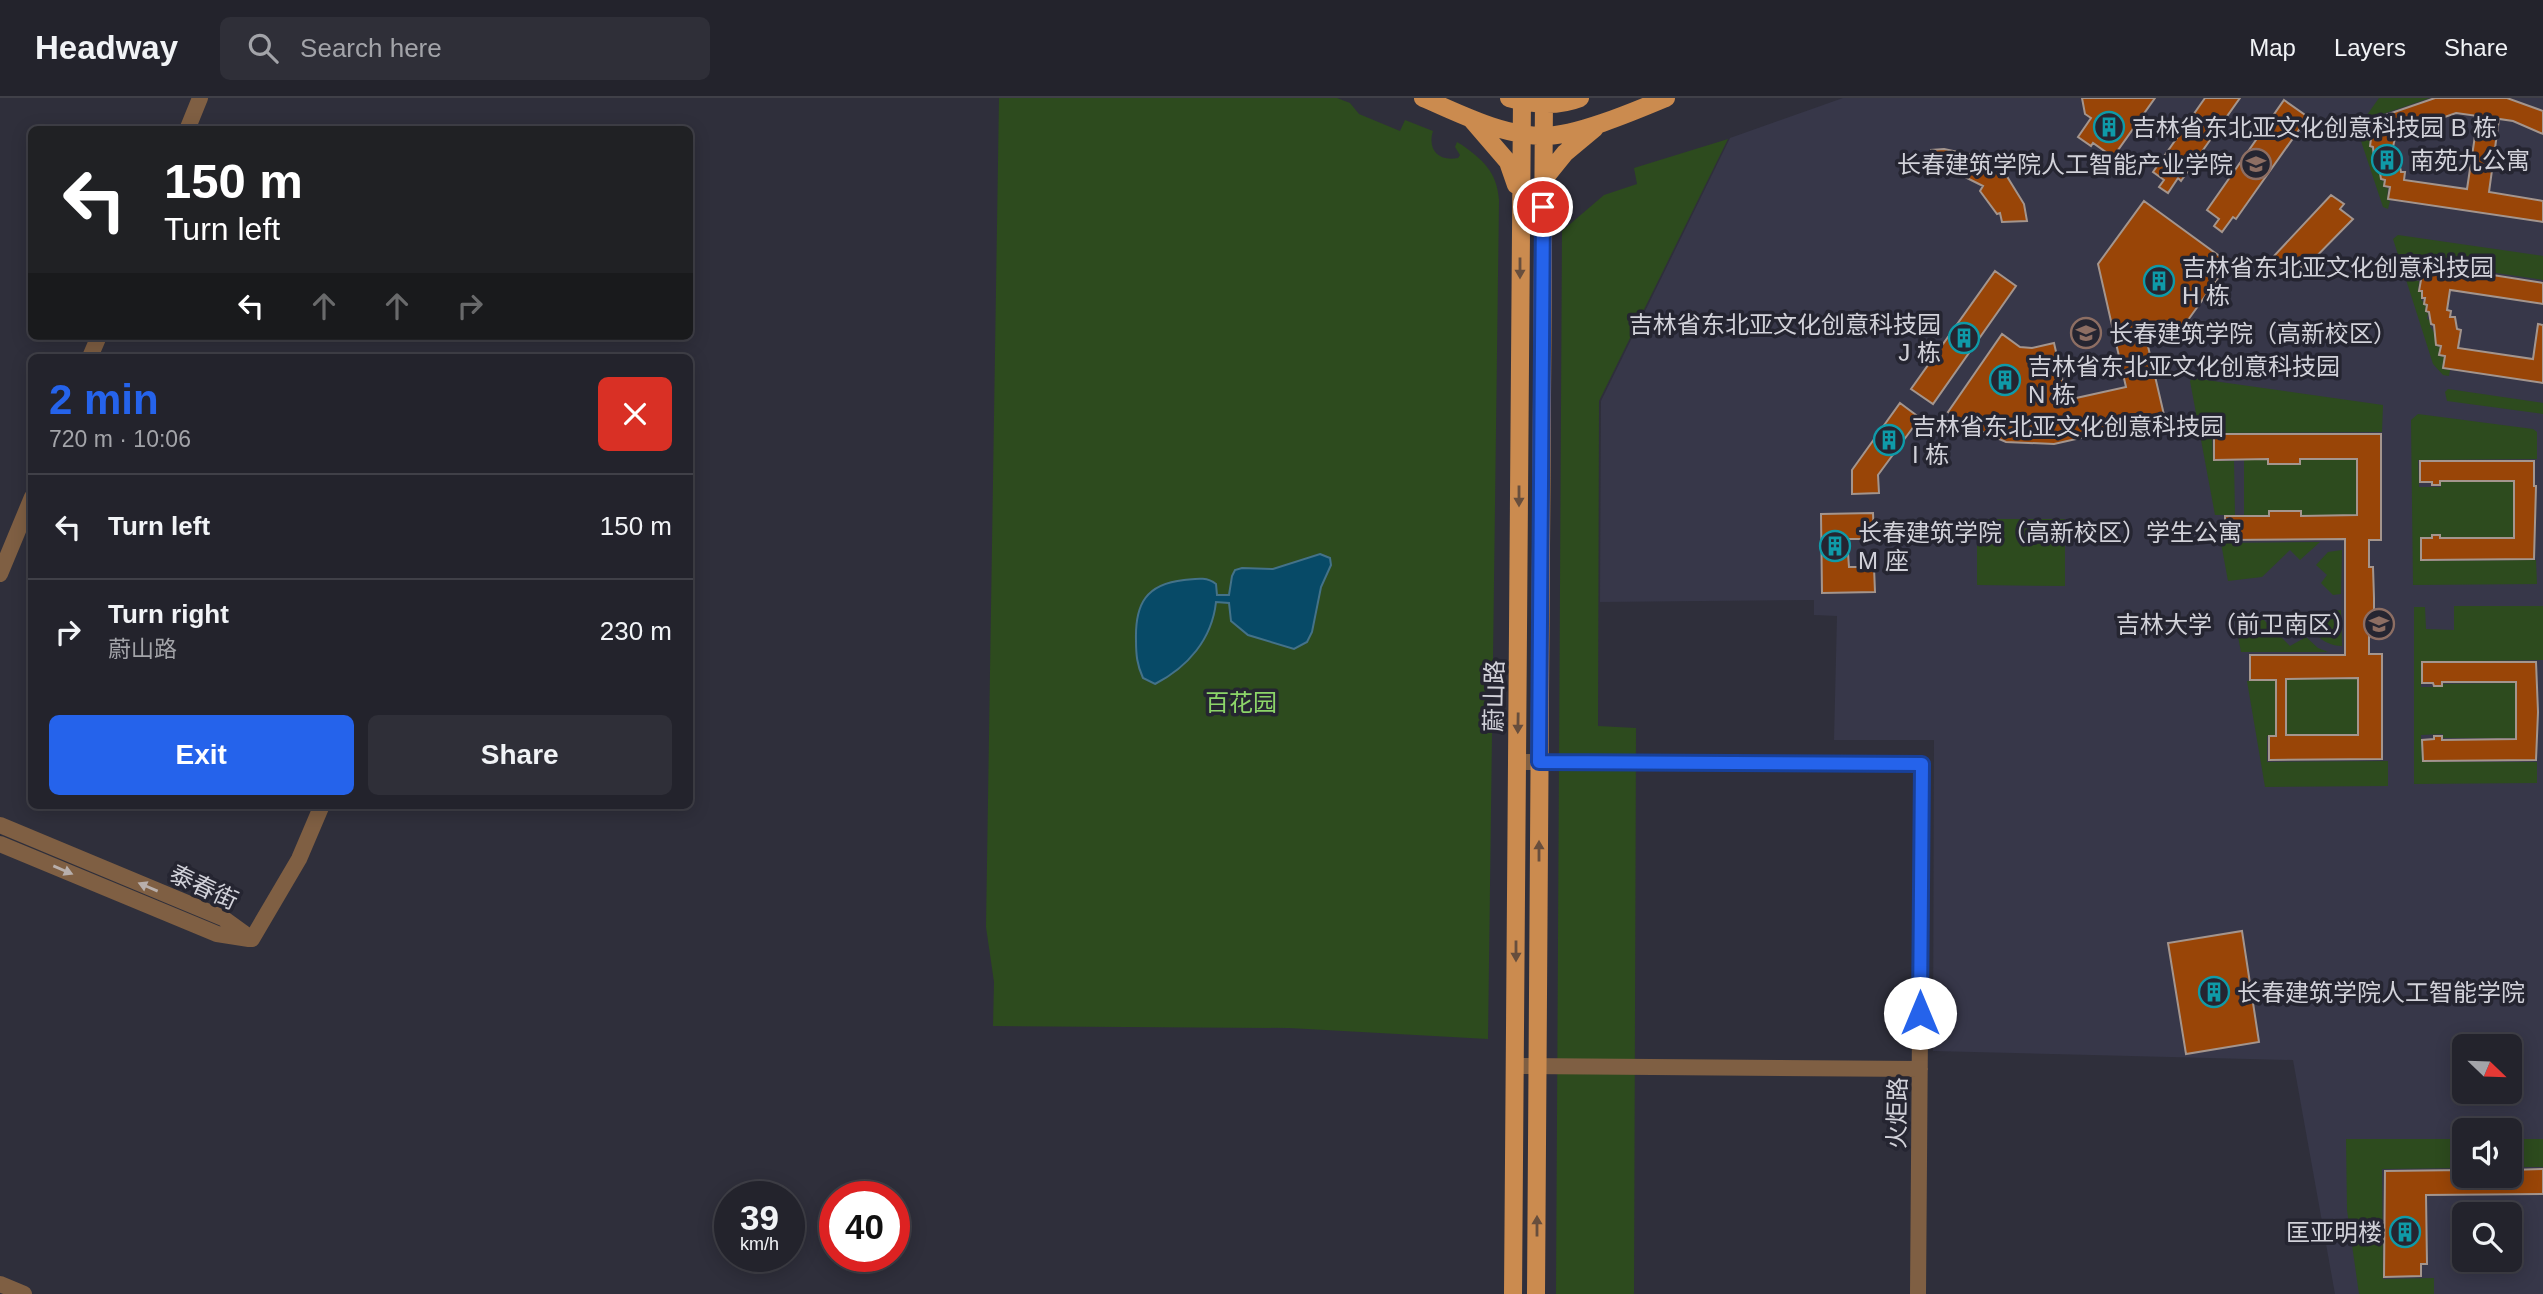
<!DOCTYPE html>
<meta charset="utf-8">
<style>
:root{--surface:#23232c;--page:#2f2f38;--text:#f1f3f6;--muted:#a3a4a9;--line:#404048;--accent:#2563eb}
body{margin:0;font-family:Helvetica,"Noto Sans SC",sans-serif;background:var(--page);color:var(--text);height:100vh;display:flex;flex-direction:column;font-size:26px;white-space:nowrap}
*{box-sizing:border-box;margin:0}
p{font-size:23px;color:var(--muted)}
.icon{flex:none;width:38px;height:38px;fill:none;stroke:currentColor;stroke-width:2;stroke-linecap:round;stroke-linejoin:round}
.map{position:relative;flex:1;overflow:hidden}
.panel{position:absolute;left:28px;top:256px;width:665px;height:455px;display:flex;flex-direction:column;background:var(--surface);border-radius:10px;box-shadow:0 4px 18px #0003,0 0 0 2px var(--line)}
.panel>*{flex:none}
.guide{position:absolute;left:28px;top:28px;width:665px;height:214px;border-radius:10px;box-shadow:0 4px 18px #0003,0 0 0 2px var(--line);background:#202124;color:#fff;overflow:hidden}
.needle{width:46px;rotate:113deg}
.buttons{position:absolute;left:2452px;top:936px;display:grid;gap:14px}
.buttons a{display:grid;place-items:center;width:70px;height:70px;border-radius:10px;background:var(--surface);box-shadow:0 4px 18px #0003,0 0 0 2px var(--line);font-size:35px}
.speed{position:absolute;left:714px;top:1083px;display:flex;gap:14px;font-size:35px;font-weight:700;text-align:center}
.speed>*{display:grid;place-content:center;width:91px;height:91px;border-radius:50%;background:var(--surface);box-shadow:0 4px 18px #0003,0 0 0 2px var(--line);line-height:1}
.speed small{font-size:18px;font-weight:400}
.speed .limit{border:10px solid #d22;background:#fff;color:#111}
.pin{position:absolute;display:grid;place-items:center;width:60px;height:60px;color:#fff;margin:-30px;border:4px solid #fff;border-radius:50%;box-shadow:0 2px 7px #0007}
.me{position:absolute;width:77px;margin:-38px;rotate:0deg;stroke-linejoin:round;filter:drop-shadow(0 0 5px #0008)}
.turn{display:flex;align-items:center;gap:24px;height:147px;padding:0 21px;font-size:32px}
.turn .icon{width:91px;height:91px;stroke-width:2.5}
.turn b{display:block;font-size:49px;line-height:60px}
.lanes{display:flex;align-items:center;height:66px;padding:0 21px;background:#0003;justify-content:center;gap:35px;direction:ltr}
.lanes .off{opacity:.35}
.round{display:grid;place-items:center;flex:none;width:74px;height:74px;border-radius:10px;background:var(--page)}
.head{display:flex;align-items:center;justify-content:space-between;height:119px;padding:0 21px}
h1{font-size:42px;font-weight:600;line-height:52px;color:var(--accent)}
.primary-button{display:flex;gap:14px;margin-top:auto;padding:14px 21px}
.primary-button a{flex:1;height:80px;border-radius:10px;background:var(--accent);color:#fff;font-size:28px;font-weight:600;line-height:80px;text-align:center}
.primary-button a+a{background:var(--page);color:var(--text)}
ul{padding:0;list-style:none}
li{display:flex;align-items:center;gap:21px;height:105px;padding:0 21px;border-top:2px solid var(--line)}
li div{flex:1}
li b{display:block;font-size:26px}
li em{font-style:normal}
header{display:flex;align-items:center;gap:42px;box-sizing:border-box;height:98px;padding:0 35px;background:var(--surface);border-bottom:2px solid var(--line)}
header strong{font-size:33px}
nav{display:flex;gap:38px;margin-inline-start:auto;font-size:24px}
.search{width:490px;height:63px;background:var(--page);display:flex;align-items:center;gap:18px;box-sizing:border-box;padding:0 24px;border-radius:10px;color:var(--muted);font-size:26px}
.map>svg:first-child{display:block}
.built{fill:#373749;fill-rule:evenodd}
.green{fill:#2d4b1e}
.water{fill:#074a67;stroke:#447289;stroke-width:2}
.building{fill:#994507;stroke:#a4958d;stroke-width:2;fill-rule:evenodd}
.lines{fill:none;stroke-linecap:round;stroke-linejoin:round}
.minor{stroke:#7f5f43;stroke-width:16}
.major{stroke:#cb8b4f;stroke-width:18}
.oneway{fill:#674e3d}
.oneway2{fill:#b8afac}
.route-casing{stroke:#184099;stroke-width:18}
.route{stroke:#2563eb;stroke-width:12}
.labels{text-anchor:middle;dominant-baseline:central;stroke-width:7;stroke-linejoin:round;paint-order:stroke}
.poi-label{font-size:24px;fill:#d1d1d9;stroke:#252531;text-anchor:start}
.street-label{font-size:24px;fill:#d1d1d9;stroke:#252531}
.park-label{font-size:24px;fill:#8cd569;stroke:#252531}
</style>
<header>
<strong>Headway</strong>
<div class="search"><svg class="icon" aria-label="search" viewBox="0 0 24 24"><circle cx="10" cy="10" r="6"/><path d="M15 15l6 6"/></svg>Search here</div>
<nav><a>Map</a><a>Layers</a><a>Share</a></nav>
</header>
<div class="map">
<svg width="2543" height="1196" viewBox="0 0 2543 1196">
<rect width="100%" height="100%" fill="#2f2f3b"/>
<!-- built -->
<path class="built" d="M1843,0H2543V1196H2335L2293,962L1933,953L1934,642H1834L1837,518L1814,517V502L1600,504L1601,303L1730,40ZM2464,948H2510V994H2464ZM2464,1032H2510V1078H2464ZM2464,1116H2510V1162H2464Z"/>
<!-- green -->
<path class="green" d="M999,0H1337L1350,5L1359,16L1400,33L1405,22L1433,33C1427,52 1439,64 1458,60L1460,57L1455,49L1457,44L1462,47C1483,62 1497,74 1499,102L1488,941L1289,930L993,928L994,884L986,829Z
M2379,0H2430L2371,20L2367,41L2370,42L2369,49L2372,50L2373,63L2376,64V69L2379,70L2378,76L2381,77L2380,82L2384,83L2383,89L2388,90L2387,102L2390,103L2388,111L2383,109L2357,31Z
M1728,41L1599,303L1598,628L1636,630L1634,1196H1556L1562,133L1604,97L1637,86L1634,70Z
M2398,137L2543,158V182L2415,163L2412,182L2419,183L2418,193L2422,194L2421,201L2426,208L2425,214L2428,215L2427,221L2430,222V228L2435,236L2436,248L2440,249L2438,258L2444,259L2442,271L2450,272L2449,278L2443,277L2433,266L2393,141Z
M2192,280L2383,307L2382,334L2212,335L2213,363H2234L2235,417H2215L2190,283Z
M2448,291L2543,305V316L2447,303L2445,294Z
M2418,316L2533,331L2537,334V361L2418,362L2419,389H2441V384L2513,383V439L2441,440V436H2431V440H2420V463L2536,462L2537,486L2413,487L2411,322Z
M2244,361H2268V366H2300V361H2357V417L2301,418V413H2269V418H2244Z
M1977,421H2065V488L1977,487Z
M2320,444L2300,462L2290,452L2262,479L2228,483L2221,445Z
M2342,452L2341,496L2333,497L2321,485L2327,477L2316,467L2328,454Z
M2454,508H2543V562L2421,564V589H2443V586L2515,585V640H2443V636L2421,637L2422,664H2537V685L2414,686V509H2425L2426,531L2454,532Z
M2341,512L2342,548C2331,548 2318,542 2314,532L2333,513Z
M2257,515L2290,548L2306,539L2318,550L2328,554H2241L2234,518Z
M2358,580V637H2286V581Z
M2247,583H2275V637L2267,638V664L2388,663V688L2265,689Z
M2346,1041H2464V1070L2382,1071L2383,1181L2434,1180V1196H2359L2347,1112Z
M2510,1041H2543V1069H2510Z"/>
<!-- water -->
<path class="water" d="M1320,456L1330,460L1331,467L1321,489L1312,534L1307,544L1294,551L1248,537L1231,523L1229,505L1216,504C1212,541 1188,569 1155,586L1143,580C1137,567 1136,557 1136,542C1135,506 1146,486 1184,482C1195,481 1206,478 1216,486L1217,497H1229L1232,478L1235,472L1242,470L1273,471Z"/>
<!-- building -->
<path class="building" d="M2082,0H2155L2113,59L2093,45L2091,48L2078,39L2091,20L2085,16Z
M2205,0H2240L2181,83L2178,80L2168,95L2159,89L2164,82L2153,74Z
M2435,0H2507L2543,13V36L2513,23L2499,21L2489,94L2543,103V124L2388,101L2390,89L2384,88L2385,82L2381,81L2378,62H2374L2373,49L2370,48L2371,41L2368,40L2370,27H2373L2374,21ZM2456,15L2478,18L2467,91L2404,82L2405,74H2401L2397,54L2392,53L2396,36Z
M2284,2L2308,19L2236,121L2233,119L2222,134L2214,128L2219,121L2207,112Z
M1944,51L1986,60L2003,72L2024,106L2027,123L2002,124L2000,115L1997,116L1980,93L1983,88L1963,78L1941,76L1940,61L1931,62V52Z
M2331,97L2344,106L2340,111L2353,121L2304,171L2298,167L2289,180L2281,173L2286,166L2274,158Z
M2144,103L2229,165L2170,247L2147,244L2165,321L2054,346L2006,344L1967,327L1948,314L2002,236L2020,249L2032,250L2054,245L2067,302L2126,289L2098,166Z
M2416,165L2543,185V206L2450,192L2447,212L2451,213L2450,219H2455L2457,231L2461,232L2458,250L2533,261L2538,226L2543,227V285L2443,270L2445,258L2439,257L2441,248L2436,247L2434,227L2431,226L2429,214L2426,213L2427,207L2424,206L2425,200H2422V193H2419L2421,182L2413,180Z
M1995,173L2016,188L1933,306L1911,291Z
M1900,305L1920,320L1878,377L1879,395L1852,396V372Z
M2214,336H2381V442H2369V469H2373L2374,500V529H2369V556H2382V661L2269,662V638H2276V582H2250V557H2345V441L2225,442V418H2269V413H2301V418L2357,417V361H2300V366H2268V361L2214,362ZM2358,580V637H2286V581Z
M2420,363H2534V388H2536L2534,461L2421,462V440H2432V437H2440V440H2514V383H2440V387H2432V384H2420Z
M1873,415L1874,441H1848V455L1849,469H1874L1875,494L1822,495L1821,416Z
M2422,564H2536L2538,614L2536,662L2423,663L2422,642L2434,641V638H2442V642L2516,641V584H2442V588H2434L2433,585H2422Z
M2242,833L2259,944L2186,956L2168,845Z
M2543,1071V1096L2426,1097L2427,1166H2421V1178L2384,1179L2385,1073L2464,1072V1078H2510V1072Z"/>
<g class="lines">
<!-- minor -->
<path class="minor" d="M187,32L200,0
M90,259L99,238
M0,476L32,399
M1518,664L1922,666L1918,1196
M0,727L223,820L252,841
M0,746L217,836L249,841
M252,841L299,761L322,707
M1515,968L1920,971
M0,1186L24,1196"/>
<!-- major -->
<path class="major" d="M1423,0C1461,16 1500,37 1542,38C1574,39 1635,13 1666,0
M1509,0C1533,7 1557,9 1580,0
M1471,21L1508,64L1516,87
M1544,81L1565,55L1595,30
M1513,1196L1522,0
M1536,1196L1544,0"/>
</g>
<!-- one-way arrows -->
<defs><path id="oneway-solid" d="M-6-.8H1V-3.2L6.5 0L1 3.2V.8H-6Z" transform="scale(1.75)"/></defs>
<g class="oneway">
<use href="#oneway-solid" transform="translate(1520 170) rotate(90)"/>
<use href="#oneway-solid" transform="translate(1519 398) rotate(90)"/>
<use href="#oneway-solid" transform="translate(1518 625) rotate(91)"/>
<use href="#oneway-solid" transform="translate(1539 753) rotate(-90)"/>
<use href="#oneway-solid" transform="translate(1516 853) rotate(90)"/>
<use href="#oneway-solid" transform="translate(1537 1128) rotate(-90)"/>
</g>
<g class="oneway2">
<use href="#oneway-solid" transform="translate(63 772) rotate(23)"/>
<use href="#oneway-solid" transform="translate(148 789) rotate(-157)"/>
</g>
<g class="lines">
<!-- route casing -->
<g class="route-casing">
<path id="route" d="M1543,109L1539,664L1922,666L1920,915"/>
</g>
<!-- route -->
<use href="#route" class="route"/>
</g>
<!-- icons -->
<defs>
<g id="building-ring" transform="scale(1.575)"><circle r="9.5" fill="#252531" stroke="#0f9aa8" stroke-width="1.5"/><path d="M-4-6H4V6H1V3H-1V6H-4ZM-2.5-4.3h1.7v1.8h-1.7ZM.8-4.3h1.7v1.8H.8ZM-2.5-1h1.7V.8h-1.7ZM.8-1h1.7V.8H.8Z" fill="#0f9aa8"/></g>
<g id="university-ring" transform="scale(1.575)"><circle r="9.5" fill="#252531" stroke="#8d6e63" stroke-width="1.5"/><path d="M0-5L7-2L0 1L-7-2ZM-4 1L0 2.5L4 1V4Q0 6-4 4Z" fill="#8d6e63"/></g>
</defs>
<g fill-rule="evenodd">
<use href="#building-ring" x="2109" y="29"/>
<use href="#building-ring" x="2387" y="62"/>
<use href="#university-ring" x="2256" y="66"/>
<use href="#building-ring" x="2159" y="183"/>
<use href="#university-ring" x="2086" y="235"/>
<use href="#building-ring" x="1964" y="240"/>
<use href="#building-ring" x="2005" y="282"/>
<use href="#building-ring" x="1889" y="342"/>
<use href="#building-ring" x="1835" y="448"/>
<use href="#university-ring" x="2379" y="526"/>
<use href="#building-ring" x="2214" y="894"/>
<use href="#building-ring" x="2405" y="1134"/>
</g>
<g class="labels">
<!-- poi labels -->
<g class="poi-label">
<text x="2132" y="29">吉林省东北亚文化创意科技园 B 栋</text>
<text x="2410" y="62">南苑九公寓</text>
<text x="2233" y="66" text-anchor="end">长春建筑学院人工智能产业学院</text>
<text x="2182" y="169">吉林省东北亚文化创意科技园<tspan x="2182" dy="28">H 栋</tspan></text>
<text x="1941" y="226" text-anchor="end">吉林省东北亚文化创意科技园<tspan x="1941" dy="28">J 栋</tspan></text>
<text x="2109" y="235">长春建筑学院（高新校区）</text>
<text x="2028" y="268">吉林省东北亚文化创意科技园<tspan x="2028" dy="28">N 栋</tspan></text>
<text x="1912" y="328">吉林省东北亚文化创意科技园<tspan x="1912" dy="28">I 栋</tspan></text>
<text x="1858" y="434">长春建筑学院（高新校区）学生公寓<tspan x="1858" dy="28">M 座</tspan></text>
<text x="2356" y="526" text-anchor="end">吉林大学（前卫南区）</text>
<text x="2237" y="894">长春建筑学院人工智能学院</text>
<text x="2382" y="1134" text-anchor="end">匡亚明楼</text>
</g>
<!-- street labels -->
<g class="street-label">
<text transform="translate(1494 598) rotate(-89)">蔚山路</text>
<text transform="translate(204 789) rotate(25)">泰春街</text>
<text transform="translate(1897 1015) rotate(-89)">火炬路</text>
</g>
<!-- park labels -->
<g class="park-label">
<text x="1241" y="604">百花园</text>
</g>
</g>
</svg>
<div class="buttons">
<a><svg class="needle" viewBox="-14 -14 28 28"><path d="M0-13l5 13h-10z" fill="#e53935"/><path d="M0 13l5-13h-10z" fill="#a3a4a9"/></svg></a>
<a><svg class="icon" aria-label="sound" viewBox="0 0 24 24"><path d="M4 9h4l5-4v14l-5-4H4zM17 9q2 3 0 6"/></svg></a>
<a><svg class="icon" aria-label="search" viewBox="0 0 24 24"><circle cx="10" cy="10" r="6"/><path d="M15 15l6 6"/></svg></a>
</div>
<div class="speed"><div>39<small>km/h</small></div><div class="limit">40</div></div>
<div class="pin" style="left:1543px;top:109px;background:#d93025"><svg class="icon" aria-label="arrive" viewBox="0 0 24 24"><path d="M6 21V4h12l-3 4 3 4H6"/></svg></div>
<svg class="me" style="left:1920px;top:915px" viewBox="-20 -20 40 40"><circle r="19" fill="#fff"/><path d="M0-13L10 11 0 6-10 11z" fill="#2563eb"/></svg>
<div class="guide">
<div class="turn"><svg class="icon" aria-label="left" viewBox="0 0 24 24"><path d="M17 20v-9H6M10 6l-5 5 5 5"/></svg><div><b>150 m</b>Turn left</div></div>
<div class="lanes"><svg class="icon" aria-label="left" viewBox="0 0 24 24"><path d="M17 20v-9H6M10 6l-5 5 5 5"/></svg><svg class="icon off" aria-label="ahead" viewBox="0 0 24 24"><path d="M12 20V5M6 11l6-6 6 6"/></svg><svg class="icon off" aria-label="ahead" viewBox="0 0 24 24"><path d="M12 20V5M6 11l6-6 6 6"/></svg><svg class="icon off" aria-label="right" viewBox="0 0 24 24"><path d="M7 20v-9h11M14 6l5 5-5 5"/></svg></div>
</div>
<section class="panel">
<div class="head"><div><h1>2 min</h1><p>720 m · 10:06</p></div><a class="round" style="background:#d93025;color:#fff"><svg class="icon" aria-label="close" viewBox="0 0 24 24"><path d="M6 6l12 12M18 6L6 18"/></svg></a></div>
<ul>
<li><svg class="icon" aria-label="left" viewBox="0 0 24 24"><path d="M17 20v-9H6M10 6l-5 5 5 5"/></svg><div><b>Turn left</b></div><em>150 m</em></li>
<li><svg class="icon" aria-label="right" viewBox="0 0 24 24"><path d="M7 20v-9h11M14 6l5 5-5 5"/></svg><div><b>Turn right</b><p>蔚山路</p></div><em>230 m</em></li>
</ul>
<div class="primary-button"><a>Exit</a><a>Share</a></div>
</section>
</div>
